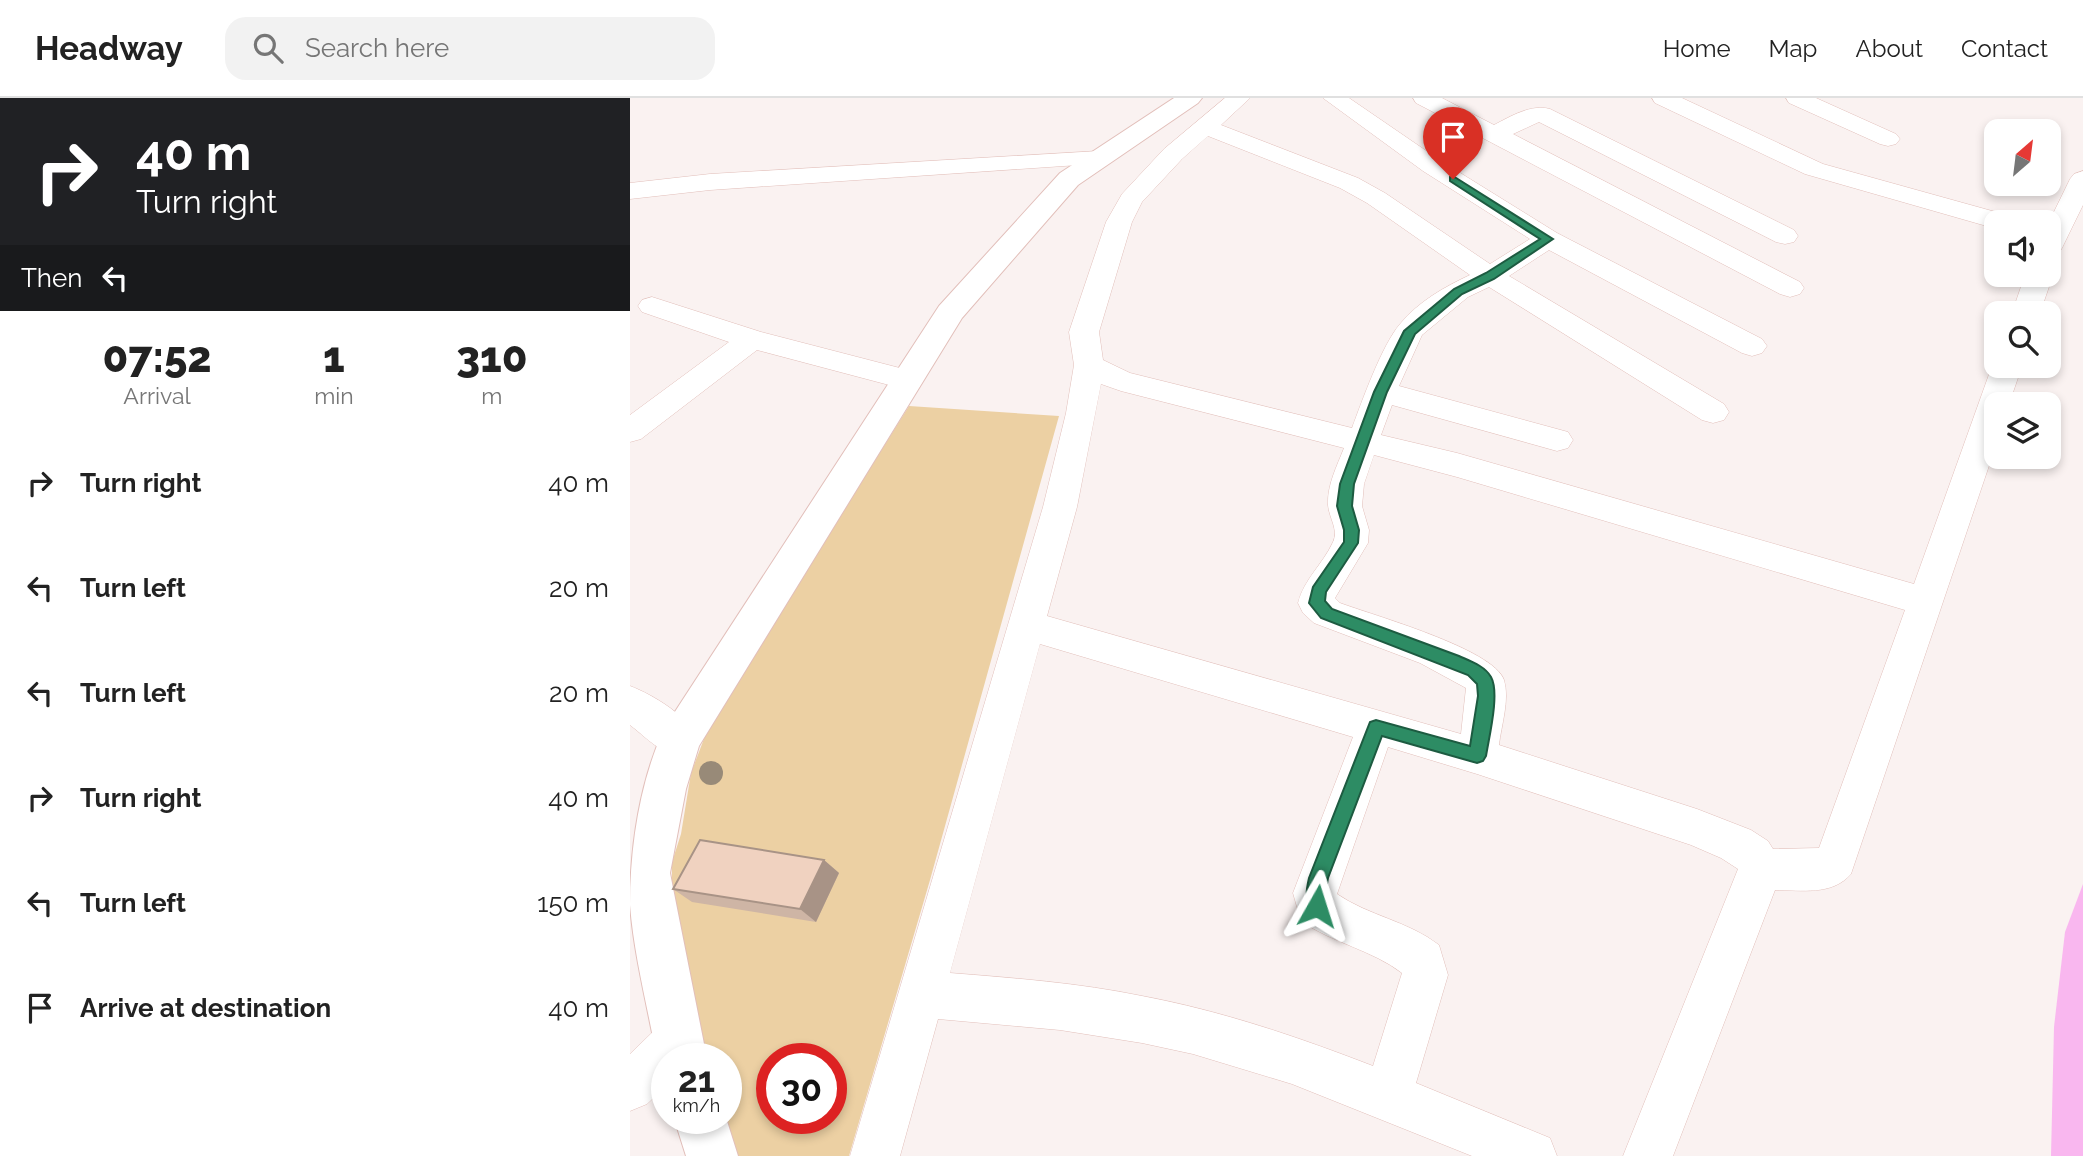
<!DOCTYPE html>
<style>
:root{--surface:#fff;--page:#f2f2f2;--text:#222;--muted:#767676;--line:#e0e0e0}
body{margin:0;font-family:Raleway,sans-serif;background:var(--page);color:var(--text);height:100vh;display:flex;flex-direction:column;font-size:26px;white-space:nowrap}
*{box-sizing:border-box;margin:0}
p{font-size:23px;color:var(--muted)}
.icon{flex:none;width:38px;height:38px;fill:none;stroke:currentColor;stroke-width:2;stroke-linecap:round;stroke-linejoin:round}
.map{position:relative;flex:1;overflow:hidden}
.panel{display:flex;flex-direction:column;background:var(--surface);width:630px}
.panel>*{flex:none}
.guide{background:#202124;color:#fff;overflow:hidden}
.needle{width:46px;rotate:28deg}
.tools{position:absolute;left:1354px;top:21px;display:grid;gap:14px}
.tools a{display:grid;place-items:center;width:77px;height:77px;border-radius:14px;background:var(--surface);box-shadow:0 4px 10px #0003;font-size:35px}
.speed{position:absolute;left:21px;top:945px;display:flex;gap:14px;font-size:35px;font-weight:700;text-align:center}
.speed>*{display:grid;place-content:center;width:91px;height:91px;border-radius:50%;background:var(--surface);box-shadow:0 4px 10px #0003;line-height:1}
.speed small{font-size:18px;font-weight:400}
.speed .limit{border:10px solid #d22;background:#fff;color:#111}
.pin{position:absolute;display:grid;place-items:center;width:60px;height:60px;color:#fff;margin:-72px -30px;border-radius:50% 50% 50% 0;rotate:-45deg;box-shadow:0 0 7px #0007}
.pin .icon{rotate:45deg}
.me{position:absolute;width:77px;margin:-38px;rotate:6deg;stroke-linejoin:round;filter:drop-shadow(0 0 5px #0008)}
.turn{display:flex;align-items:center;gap:24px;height:147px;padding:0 21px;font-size:32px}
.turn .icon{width:91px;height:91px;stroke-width:2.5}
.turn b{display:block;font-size:49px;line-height:60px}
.then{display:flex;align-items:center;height:66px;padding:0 21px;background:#0003;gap:14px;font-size:26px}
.eta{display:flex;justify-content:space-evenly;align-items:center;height:119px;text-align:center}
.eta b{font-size:42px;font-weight:800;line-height:49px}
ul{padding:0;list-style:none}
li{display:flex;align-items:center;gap:21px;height:105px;padding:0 21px}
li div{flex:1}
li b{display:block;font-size:26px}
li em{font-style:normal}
header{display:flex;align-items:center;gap:42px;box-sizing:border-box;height:98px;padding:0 35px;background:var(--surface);border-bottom:2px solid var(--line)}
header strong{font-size:33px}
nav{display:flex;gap:38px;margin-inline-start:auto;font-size:24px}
.search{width:490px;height:63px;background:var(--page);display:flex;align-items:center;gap:18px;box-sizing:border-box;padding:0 24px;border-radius:21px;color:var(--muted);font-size:26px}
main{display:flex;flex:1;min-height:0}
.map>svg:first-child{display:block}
.green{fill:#ecd0a3;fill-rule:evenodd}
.water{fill:#f9b7ef}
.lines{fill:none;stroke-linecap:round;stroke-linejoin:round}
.minor-casing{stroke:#e2bfba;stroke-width:1}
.tertiary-casing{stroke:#e2bfba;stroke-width:2}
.minor{fill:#fff;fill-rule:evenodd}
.tertiary{fill:#fff;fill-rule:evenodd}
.tree{fill:#988a78}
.wall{fill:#ceb5a5}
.shaded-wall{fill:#a89386}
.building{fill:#f0d2c0;stroke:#a89386;stroke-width:2}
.route{fill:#2d8c64;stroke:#1d5b41;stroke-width:2}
</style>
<header>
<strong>Headway</strong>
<div class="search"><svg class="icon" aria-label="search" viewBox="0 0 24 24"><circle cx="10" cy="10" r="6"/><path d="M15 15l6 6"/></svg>Search here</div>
<nav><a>Home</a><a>Map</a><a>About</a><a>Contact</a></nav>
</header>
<main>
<section class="panel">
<div class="guide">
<div class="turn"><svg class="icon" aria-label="right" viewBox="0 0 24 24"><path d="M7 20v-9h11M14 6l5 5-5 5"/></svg><div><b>40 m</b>Turn right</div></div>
<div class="then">Then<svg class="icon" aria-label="left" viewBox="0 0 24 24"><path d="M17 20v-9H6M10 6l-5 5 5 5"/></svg></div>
</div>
<div class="eta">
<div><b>07:52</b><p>Arrival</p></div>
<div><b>1</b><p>min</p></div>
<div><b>310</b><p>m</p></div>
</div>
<ul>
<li><svg class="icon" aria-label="right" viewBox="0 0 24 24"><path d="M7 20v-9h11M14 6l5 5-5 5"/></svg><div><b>Turn right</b></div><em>40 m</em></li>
<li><svg class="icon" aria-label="left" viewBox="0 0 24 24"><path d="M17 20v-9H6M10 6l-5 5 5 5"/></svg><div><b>Turn left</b></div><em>20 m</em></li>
<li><svg class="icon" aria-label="left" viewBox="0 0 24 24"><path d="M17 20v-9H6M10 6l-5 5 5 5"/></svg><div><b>Turn left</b></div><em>20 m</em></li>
<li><svg class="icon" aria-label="right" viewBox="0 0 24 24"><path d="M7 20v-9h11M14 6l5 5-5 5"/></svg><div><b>Turn right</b></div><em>40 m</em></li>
<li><svg class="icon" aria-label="left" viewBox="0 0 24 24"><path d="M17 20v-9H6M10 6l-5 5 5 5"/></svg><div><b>Turn left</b></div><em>150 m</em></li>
<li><svg class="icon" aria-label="arrive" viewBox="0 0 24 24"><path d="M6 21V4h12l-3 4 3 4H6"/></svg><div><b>Arrive at destination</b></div><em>40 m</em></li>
</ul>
</section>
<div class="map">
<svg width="1453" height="1058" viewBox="0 0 1453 1058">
<rect width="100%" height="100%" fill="#faf2f1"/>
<!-- green -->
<path class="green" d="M279,308L429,318L300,782L219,1058H91L80,1020H96V961H68L42,803V764L51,736L61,675L80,625ZM142,961H201V1020H142Z"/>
<!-- water -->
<path class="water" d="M1453,786V1058H1421L1424,929L1435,834Z"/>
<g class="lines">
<!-- minor casing -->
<g class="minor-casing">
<path id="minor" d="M595,0H620L591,27L728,80L755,95L860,166L900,141L793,73L693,0H719L811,63L927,135L1132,241L1137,248L1132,255L1122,258L1112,255L919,152L879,178L1094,306L1099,314L1094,322L1083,325L1072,322L859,189L838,199L792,237L769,288L938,334L943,342L938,350L927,353L762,307L751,337L827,355L1284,486L1362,268L1367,261V268H1392L1379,306H1367V344L1221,776C1202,798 1171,792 1145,792L1043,1058H993L1108,771L1091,760L1061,747L847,676L758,649L707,796C739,818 778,823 809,847L818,877L786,985L920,1040L927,1058H842L662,986L563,956L512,945L430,932L308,921L270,1058H220L413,409L436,315L444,267L439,234L476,124L492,96L534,51ZM578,38L710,90L737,105L840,177C814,189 788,204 770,226C752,247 732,303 722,330L500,275L473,262L469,234L502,124L512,104L552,61ZM471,286L491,293L714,350C707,368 697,387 698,407C699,420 709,432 703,444C693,466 674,481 668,505L673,515L684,525L790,565L836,590L831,636L417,518L447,409ZM744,357L827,379L1275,512L1189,750L1143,751L1138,743L1121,732L1067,711L869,647C871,628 880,602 874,582C864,551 742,517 710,505L705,500L738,445L739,432L732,408L734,386ZM410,546L723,639L663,795L671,823C703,845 742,852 772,875L743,968C668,939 592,913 512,898C449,885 384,880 320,875Z
M783,0H812L864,27C881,18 901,6 920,11L1164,132L1168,138L1164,144L1155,146L1146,144L909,24L883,36L1170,184L1174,190L1170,196L1160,199L1150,196L786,5Z
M1022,0H1052L1193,66L1380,118L1384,124H1367V131L1175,76L1025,5Z
M1156,0H1186L1266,36L1270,41L1266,46L1258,48L1250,46L1159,5Z
M469,53L478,55L481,60L478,65L80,92L0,101V85L80,76Z
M1453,73V107L1432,150L1428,156L1419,158V124L1440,81L1444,76Z
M1419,172L1423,177L1410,215H1382L1395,177H1419Z
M22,199L131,234L289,275L293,282L289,289L278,292L127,252L11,341L0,344V317L99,244L12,214L8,208L12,202Z
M0,588C24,597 59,619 70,642L64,654C37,664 21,643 0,627Z
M47,920L64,927L71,944L64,961H37V987L17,1006L0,1013V956L30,927Z"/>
</g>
<!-- tertiary casing -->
<g class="tertiary-casing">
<path id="tertiary" d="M544,0H572L568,5L448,87L332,220L69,648L56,691L40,775L77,961H37V980L34,979L27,961C18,910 4,858 0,807C0,748 10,682 35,629L309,208L430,75Z
M44,1020H96L108,1058H56Z"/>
</g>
<!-- minor -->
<use href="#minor" class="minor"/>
<!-- tertiary -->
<use href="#tertiary" class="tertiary"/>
</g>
<!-- trees -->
<circle class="tree" cx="81" cy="675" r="12"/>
<!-- wall -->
<path class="wall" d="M194,762L209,775L186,824L62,804L43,791Z"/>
<!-- shaded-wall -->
<path class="shaded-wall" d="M194,762L209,775L186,824L170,811Z"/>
<!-- building -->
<path class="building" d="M70,742L194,762L170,811L43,791Z"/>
<!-- route -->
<path class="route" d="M823,78L923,141L864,181L832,196L785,236L757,294L724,386L722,408L729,432L728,445L696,494L695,503L702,511L829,558C840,563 855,568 861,579C870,595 859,639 856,658L853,663L847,665L752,638L698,780C695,792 698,805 694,815L687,818L680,815C675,803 676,793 679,780L740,624L746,622L840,648L848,598L847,586L838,577L691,520L679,505L683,489L714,444V432L707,408L710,386L744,294L774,233L824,191L856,175L910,141L820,83V79Z"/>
</svg>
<div class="tools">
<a><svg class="needle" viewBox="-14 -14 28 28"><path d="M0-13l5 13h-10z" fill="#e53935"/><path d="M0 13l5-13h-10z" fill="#767676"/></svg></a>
<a><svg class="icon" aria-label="sound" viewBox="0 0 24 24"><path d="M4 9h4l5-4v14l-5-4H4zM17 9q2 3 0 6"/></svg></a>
<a><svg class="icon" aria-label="search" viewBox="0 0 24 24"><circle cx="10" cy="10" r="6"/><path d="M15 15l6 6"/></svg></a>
<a><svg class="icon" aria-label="layers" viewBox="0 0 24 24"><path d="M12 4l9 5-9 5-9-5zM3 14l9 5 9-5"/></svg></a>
</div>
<div class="speed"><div>21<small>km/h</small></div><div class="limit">30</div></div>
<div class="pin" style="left:823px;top:81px;background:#d93025"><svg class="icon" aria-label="arrive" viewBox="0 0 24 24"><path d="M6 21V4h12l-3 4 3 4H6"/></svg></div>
<svg class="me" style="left:687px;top:808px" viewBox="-20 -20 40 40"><path d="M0-17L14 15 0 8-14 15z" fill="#2d8c64" stroke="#fff" stroke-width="4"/></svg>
</div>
</main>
